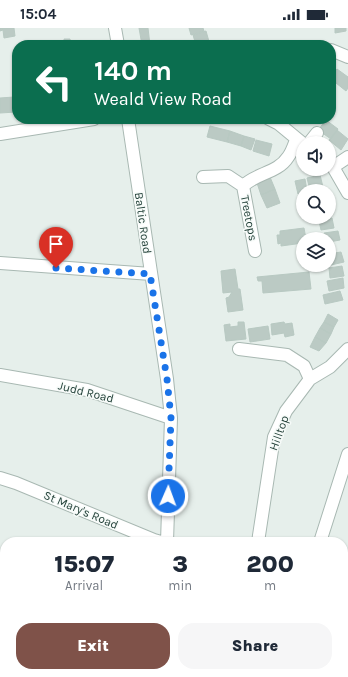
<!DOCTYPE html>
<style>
:root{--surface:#fff;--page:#f6f6f7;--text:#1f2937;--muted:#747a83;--accent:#7f5249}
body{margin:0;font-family:Karla,sans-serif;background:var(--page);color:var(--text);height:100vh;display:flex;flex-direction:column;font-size:15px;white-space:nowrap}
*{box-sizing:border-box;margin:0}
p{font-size:13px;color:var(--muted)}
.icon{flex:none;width:22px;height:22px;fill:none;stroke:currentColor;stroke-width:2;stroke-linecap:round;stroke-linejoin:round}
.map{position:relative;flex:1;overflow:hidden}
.details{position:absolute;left:0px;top:509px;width:348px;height:140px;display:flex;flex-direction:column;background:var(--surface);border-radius:16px 16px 0 0;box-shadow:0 1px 3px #0004}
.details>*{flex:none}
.guide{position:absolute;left:12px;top:12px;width:324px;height:84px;border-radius:16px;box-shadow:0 1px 3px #0004;background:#0b6e4f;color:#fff;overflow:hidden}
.fabs{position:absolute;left:296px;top:108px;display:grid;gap:8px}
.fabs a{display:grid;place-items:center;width:40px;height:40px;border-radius:50%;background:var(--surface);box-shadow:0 1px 3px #0004;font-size:20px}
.pin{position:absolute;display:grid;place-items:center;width:34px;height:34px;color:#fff;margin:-41px -17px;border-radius:50% 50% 50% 0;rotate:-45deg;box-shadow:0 0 4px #0007}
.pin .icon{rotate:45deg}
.me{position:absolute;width:44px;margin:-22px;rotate:2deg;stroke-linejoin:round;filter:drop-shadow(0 0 3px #0008)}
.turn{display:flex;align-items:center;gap:14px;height:84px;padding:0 16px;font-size:18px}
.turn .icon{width:52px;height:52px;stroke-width:2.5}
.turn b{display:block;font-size:28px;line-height:34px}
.eta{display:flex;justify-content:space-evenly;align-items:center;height:68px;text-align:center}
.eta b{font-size:24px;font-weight:800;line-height:28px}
.primary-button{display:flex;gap:8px;margin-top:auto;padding:8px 16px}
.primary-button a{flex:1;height:46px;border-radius:16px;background:var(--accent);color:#fff;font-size:16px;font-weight:800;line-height:46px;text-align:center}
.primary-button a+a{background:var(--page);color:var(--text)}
.status{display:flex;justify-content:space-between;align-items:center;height:28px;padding:0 20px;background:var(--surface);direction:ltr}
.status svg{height:11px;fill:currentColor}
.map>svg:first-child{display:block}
.building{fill:#bbcac4;stroke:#b8c9c2}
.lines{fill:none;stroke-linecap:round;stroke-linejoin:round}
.minor-casing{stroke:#a8b8b2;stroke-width:14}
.minor{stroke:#fff;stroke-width:12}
.route{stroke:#1a73e8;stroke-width:7;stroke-dasharray:0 12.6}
.labels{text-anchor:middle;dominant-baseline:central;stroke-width:3;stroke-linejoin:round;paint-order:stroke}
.street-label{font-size:12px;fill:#24423a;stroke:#f7fbf9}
</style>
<div class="status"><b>15:04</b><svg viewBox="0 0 49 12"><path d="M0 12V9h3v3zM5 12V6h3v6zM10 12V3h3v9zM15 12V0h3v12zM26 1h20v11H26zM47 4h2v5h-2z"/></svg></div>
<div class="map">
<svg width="348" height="649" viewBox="0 0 348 649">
<rect width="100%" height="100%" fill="#e6efeb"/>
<!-- building -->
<path class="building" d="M0,0H14L15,8L4,10L3,2L0,3Z
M139,0H148L150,17H142Z
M189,0H203L204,3L191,7Z
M335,0H346V3L335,5Z
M206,3L210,17H196L193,7Z
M64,11H70L71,17H64Z
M337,41L348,49V60L346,63L331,51V49Z
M14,69L16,84L0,85V70Z
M326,92L338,101L331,111L318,102Z
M210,98L230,103L227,114L207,109Z
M337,102L348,111L341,122L329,112Z
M230,103L244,108L241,118L227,114Z
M244,108L255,111L251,122L241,118Z
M256,112L272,116L269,128L253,123Z
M320,147L323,159L310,162L307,150Z
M270,149L275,161L261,167L257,155Z
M305,151L307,163H303V165L298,166L295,153Z
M275,161L280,175L267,180L261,167Z
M332,190L334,200L321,202L319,193Z
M304,200L306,211H303V215L281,218V215L278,216L277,207H280V203Z
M338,203L340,212L329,214V211H325L324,205Z
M341,224L344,234L331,237L329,226Z
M342,238L344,248L330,250L329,240Z
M235,241L238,261H240L243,282L228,284L226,270L229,269L232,264L223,265L221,243Z
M309,244L311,261L263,265L262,253H258L257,249Z
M343,250L344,260L329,263L327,253Z
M340,263L343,272L325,276L323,267Z
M328,286L338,292L334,299L324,294Z
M238,294H244L246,311L226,313L224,297L230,296V299L238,298Z
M284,294L285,296L292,295L294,307L285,309L284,305L272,307L271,296Z
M324,294L334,299L331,306L320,300Z
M268,298L270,311L250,314L248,301Z
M320,300L331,306L326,315L315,309Z
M315,309L326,315L319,323L310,319Z
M0,639H5V649H0Z
M19,644H36L35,649H18Z
M65,644H83L82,649H64Z
M127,644H145V649H127Z"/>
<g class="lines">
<!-- minor casing -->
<g class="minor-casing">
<path id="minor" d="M115,0L118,17
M331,22L348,29
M128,91L167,351L171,390L167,514
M269,91L279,96L302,115
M0,106L94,91
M309,115L317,105
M329,136L333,139L348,165
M333,139L348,129
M203,149L228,148L243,158
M255,223L243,158C256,145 278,145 288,129C292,124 294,117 296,112
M0,235L151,246
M239,321L287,327L304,338L310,351
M0,347L87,362L171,390
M0,450L16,455L154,512L161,514
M258,514L274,409L286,383L310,351L330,339L348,321
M320,514L348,426
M343,551L348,553
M0,557H5
M343,624H348
M48,649L49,644
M164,649V644"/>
</g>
<!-- minor -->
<use href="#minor" class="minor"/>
</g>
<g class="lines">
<!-- route -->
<path class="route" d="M56,240L150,246L167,351L171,390L168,468"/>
</g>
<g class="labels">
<!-- street labels -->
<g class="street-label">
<text transform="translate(249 190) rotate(79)">Treetops</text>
<text transform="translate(143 195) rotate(82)">Baltic Road</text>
<text transform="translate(86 364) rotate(14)">Judd Road</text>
<text transform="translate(279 405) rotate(-70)">Hilltop</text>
<text transform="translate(81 482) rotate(23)">St Mary's Road</text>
</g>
</g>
</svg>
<div class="fabs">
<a><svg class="icon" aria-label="sound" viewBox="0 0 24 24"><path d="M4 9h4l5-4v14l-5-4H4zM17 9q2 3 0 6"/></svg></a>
<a><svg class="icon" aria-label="search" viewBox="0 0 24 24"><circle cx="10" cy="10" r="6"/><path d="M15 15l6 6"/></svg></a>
<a><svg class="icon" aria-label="layers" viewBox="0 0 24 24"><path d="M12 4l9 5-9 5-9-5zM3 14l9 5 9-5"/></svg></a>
</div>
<div class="pin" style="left:56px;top:240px;background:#d93025"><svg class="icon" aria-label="arrive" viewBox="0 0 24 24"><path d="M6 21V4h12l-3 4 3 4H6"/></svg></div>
<svg class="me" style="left:168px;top:468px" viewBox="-20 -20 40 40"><circle r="17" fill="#1a73e8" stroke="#fff" stroke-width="3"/><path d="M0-11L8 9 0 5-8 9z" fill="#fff"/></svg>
<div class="guide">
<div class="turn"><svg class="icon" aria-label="left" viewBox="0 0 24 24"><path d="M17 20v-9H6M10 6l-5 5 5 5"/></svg><div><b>140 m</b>Weald View Road</div></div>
</div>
<section class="details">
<div class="eta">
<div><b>15:07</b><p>Arrival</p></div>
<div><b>3</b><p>min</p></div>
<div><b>200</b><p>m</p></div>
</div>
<div class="primary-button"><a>Exit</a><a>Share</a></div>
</section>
</div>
